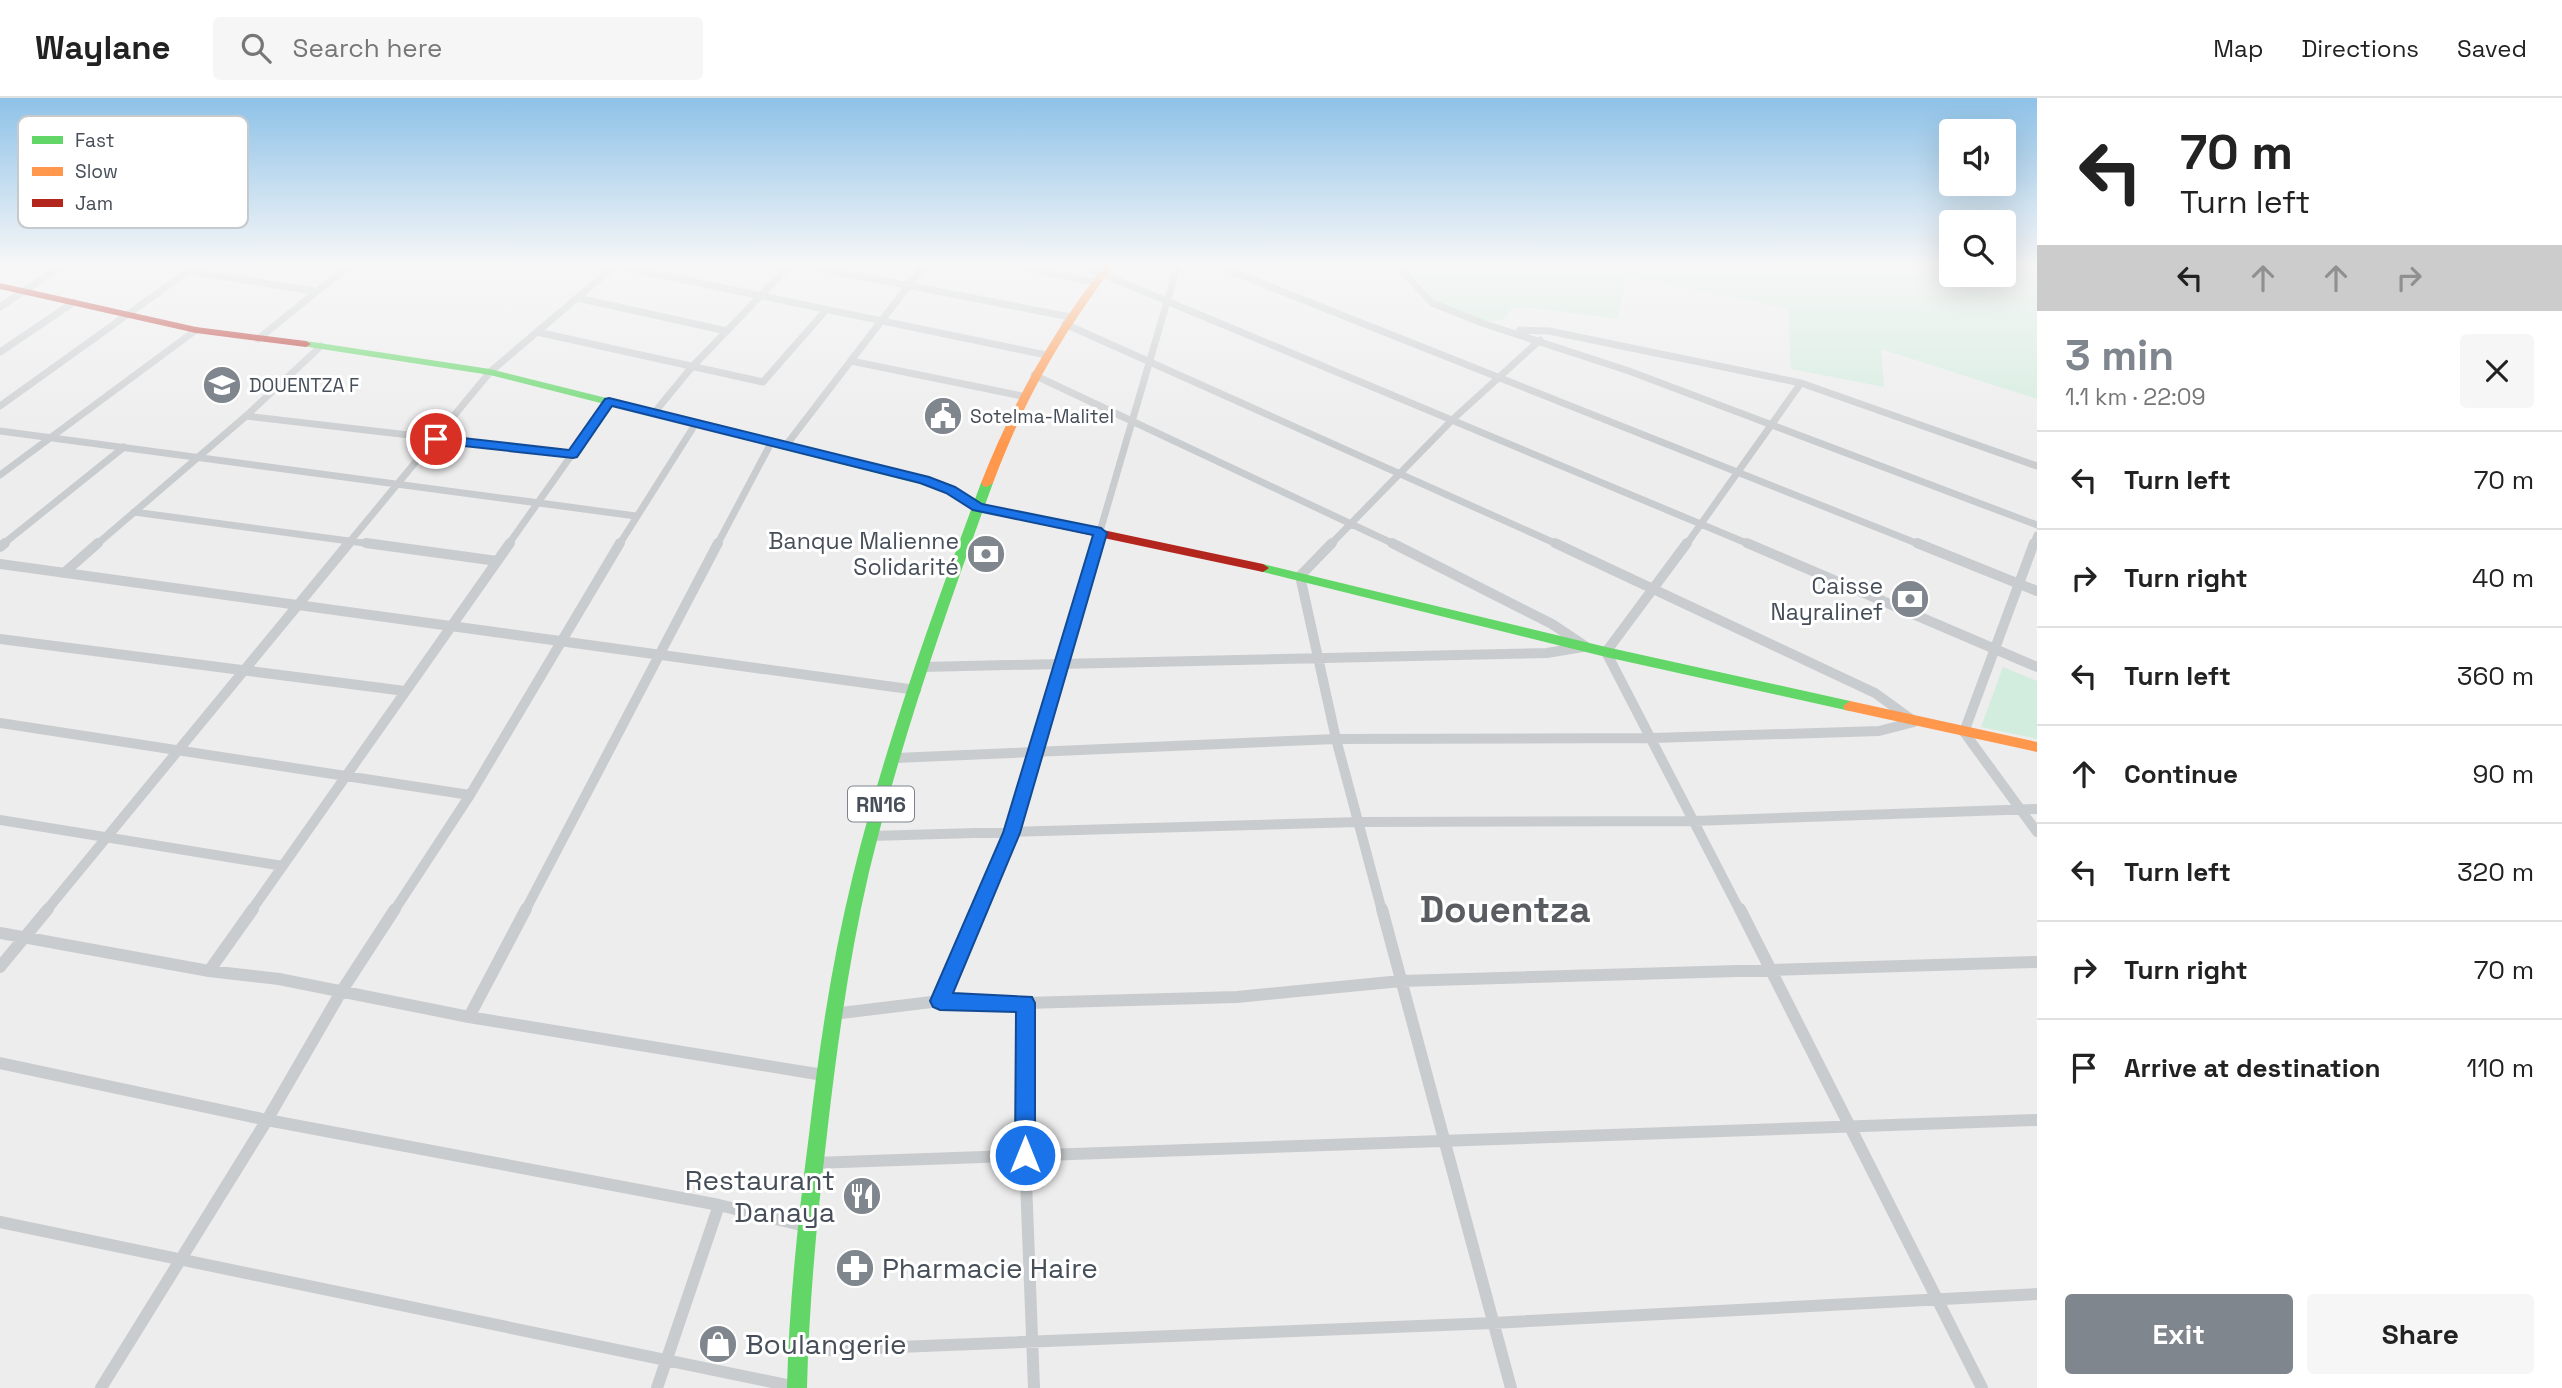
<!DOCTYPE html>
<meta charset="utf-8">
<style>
:root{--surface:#fff;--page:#f6f6f6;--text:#222;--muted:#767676;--line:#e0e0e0;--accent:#80868d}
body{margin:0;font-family:"Space Grotesk",sans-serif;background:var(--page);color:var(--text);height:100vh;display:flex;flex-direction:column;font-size:26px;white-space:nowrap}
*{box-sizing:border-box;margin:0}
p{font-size:23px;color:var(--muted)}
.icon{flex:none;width:38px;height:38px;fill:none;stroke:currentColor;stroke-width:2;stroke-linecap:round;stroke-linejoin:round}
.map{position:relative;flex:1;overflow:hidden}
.details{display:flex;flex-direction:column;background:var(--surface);width:525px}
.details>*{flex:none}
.hud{background:#fff;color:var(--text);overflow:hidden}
.fabs{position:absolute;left:1939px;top:21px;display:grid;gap:14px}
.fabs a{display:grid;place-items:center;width:77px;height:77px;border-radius:7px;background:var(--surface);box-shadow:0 7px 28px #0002;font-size:35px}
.pin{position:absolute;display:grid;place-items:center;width:60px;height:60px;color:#fff;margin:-30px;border:4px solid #fff;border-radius:50%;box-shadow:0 2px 7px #0007}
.me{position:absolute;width:77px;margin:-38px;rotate:0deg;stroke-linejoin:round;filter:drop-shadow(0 0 5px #0008)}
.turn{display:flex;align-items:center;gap:24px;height:147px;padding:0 28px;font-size:32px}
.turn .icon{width:91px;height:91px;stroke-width:2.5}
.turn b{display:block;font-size:49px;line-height:60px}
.lanes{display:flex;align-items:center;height:66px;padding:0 28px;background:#0003;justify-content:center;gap:35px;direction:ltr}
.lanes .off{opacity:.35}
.round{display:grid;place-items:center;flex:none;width:74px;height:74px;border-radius:7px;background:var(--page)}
.overview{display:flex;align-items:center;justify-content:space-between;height:119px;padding:0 28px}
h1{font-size:42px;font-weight:800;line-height:52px;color:var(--accent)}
.action{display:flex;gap:14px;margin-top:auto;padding:14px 28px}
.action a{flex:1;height:80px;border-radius:7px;background:var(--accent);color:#fff;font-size:28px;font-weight:800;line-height:80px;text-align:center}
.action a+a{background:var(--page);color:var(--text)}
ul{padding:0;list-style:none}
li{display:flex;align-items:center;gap:21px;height:98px;padding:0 28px;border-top:2px solid var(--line)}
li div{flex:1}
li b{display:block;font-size:26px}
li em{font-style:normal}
header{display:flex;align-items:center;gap:42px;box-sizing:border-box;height:98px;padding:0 35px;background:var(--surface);border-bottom:2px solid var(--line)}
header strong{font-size:33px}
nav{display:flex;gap:38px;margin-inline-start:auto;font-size:24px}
.search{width:490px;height:63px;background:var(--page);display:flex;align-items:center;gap:18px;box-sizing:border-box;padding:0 24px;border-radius:7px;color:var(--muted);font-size:26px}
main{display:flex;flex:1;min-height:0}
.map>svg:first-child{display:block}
.green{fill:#d2ecde}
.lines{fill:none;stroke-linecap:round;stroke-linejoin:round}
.street-far2{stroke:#c9ccce;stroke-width:7}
.street-far1{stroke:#c9ccce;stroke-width:10}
.street{stroke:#c9ccce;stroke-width:12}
.fast{fill:#63d668;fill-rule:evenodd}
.slow{fill:#ff974d;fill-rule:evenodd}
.jam{fill:#b3261e;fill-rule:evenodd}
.route{fill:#1a73e8;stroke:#114b97;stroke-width:2}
.labels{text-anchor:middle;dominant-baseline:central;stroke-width:6;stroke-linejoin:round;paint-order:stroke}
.far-poi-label{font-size:19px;fill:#454e59;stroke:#fff;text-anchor:start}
.shield{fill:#fff;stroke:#7d838b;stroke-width:2}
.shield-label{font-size:21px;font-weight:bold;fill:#454e59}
.poi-label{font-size:23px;fill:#454e59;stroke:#fff;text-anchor:end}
.near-poi-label{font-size:28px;fill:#454e59;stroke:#fff;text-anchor:start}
.town-label{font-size:37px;font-weight:bold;fill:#595c61;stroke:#fff}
.key{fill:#fff;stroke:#c7cacd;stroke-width:2}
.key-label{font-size:19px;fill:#454e59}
</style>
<header>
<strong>Waylane</strong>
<div class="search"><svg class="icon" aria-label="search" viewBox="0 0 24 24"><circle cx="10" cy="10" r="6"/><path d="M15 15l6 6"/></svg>Search here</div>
<nav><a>Map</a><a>Directions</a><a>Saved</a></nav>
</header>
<main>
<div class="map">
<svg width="2037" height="1290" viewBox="0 0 2037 1290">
<rect width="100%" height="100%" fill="#eeeded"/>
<!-- green -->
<path class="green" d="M1407,166H1951V177H2004V166H2037V301L1881,251L1884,289L1791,271L1788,211L1627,178L1618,221L1526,209L1512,211L1502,222L1484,224L1434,203Z
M2003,569L2037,583V641L1981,629Z"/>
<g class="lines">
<!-- street-far2 -->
<path class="street-far2" d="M798,166L1070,219
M1006,166L1094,184
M1078,166L1751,447
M1213,166L1921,447
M1396,166L1432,205L1482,225L1629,273L2037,427
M613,167L1046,257
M189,173L314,193
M577,200L727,233
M0,209L65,166
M1065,226L1559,447
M1520,232L1549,233L1801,285
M537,234L763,284L826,212
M258,241L351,166
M0,254L74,204
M851,263L1022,298
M1034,277L1396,447
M0,308L198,166
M654,315L691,270L791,166
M246,318L573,356
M0,333L636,418
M787,346L925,166
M0,377L196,232
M134,414L379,447
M2,447L124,349
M96,447L246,318L321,248
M347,447L490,274L617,166
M508,447L609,304
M619,447L696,325
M717,447L772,343
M1096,447L1178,166
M1330,447L1452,322L1540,242
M1686,447L1801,285L2037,368
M2033,447L2037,437"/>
<!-- street-far1 -->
<path class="street-far1" d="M366,445L497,463
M1332,445L1300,478L1336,641L1382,813
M1392,445L1552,526L1585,548
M1555,445L1875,595L1911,621
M1687,445L1606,554L1740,813
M1747,445L2037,569
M1917,445L2037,493
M2034,445L1964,634L2037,734
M0,449L5,445
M0,466L916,592
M64,475L98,445
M0,541L405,593
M923,569L1547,555L1583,549
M0,625L470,697
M896,660L1336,641L1653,640L1879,633L1914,624
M0,722L283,768
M871,738L1359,724L1694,723L2037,711
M46,813L349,445
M251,813L510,445
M394,813L470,697L620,445
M525,813L718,445
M978,813L1011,735L1096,445"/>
<!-- street -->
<path class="street" d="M1382,811L1511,1290
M1740,811L1982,1290
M0,835L209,873L279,881L469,919L823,977
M0,869L48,811
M209,873L253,811
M940,903L979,811
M1026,905L1025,1057L1034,1290
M833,916L940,903L1026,905L1237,899L1401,883L2037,864
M469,919L526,811
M0,965L267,1022L719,1107L805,1128
M814,1065L2037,1022
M0,1124L796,1289
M798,1253L1493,1225L2037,1196
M101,1290L267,1022L341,894L395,811
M657,1290L719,1107"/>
<!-- fast -->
<path class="fast" d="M306,243L490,271L932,381L938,385L932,389L490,277L302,248V244Z
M987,381L993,385C946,513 901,642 869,774C849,860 837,948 827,1036C817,1121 809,1205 807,1290H787C789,1205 798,1121 809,1037C819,950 832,862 853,777C886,643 933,514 981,385Z
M1263,466L1606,549L1850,603L1857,608L1850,613L1606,559L1259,473L1257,470L1259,467Z"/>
<!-- slow -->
<path class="slow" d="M1106,166H1115C1060,239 1025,300 993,385L987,389L983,388L981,385C1013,305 1052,233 1106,166Z
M1850,603L2037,644V654L1845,612L1843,608Z"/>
<!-- jam -->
<path class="jam" d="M0,185L196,229L306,243L311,246L306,249L196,235L0,191Z
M932,381L955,389L981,406L1263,466L1269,470L1263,474L977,413L947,395L928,388L926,385Z"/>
</g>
<!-- sky -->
<linearGradient id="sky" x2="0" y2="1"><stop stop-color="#8ec2e8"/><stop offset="0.48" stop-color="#f7f7f7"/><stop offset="1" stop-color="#f7f7f7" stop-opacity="0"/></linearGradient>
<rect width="2037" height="347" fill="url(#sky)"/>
<!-- route -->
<path class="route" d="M609,300L929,379L955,389L982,406L1101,430L1107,435L1020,735L953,895L1032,899L1035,905V1057L1032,1065L1025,1068L1018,1065L1015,1057L1016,914L940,912L933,909L930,903L1003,735L1093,437L973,412L946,395L920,385L612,308L577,359L573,360L436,345L430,341L436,337L569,352L605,301Z"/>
<!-- icons -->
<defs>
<g id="school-disc" transform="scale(2.0125)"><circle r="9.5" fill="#80868d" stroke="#fff"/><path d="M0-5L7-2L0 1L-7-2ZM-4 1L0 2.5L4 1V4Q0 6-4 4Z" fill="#fff"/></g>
<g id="civic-disc" transform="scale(2.0125)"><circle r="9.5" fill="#80868d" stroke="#fff"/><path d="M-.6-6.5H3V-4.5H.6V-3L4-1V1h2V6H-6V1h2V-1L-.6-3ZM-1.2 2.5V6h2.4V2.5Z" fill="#fff"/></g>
<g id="bank-disc" transform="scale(2.0125)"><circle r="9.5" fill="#80868d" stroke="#fff"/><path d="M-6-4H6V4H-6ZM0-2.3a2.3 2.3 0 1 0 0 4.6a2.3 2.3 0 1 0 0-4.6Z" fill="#fff"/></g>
<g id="restaurant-disc" transform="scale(2.0125)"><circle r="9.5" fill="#80868d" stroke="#fff"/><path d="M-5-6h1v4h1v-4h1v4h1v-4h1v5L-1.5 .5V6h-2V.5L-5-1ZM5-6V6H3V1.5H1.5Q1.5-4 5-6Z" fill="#fff"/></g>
<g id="pharmacy-disc" transform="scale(2.0125)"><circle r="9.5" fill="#80868d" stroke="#fff"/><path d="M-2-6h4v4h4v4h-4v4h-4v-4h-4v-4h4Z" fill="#fff"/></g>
<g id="shop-disc" transform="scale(2.0125)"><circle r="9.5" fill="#80868d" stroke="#fff"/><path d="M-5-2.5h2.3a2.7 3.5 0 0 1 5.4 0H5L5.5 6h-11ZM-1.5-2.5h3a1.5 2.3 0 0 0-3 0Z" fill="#fff"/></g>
</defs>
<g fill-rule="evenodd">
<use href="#school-disc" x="222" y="287"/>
<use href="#civic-disc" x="943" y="318"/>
<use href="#bank-disc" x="986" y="456"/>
<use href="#bank-disc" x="1910" y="501"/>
<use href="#restaurant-disc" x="862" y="1098"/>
<use href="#pharmacy-disc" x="855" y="1170"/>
<use href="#shop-disc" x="718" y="1246"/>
</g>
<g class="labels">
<!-- far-poi labels -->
<g class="far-poi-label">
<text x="249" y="287">DOUENTZA F</text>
<text x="970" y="318">Sotelma-Malitel</text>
</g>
<!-- shield labels -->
<rect class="shield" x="848" y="688.5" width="66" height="35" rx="5"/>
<g class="shield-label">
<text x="881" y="706">RN16</text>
</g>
<!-- poi labels -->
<g class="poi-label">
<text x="959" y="443">Banque Malienne<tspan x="959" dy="26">Solidarité</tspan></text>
<text x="1883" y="488">Caisse<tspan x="1883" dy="26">Nayralinef</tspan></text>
</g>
<!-- near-poi labels -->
<g class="near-poi-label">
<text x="835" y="1082" text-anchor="end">Restaurant<tspan x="835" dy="32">Danaya</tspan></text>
<text x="882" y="1170">Pharmacie Haire</text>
<text x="745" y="1246">Boulangerie</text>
</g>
<!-- town labels -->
<g class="town-label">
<text x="1505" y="811">Douentza</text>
</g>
</g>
<!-- legend -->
<rect x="18" y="18" width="230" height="112" rx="10" class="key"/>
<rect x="32" y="38" width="31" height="8" fill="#63d668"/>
<rect x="32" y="69" width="31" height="9" fill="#ff974d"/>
<rect x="32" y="101" width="31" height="8" fill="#b3261e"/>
<g class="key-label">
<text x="75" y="49">Fast</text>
<text x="75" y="80">Slow</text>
<text x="75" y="112">Jam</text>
</g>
</svg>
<div class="fabs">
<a><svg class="icon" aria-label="sound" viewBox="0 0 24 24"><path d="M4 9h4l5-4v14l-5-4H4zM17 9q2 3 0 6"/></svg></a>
<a><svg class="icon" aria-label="search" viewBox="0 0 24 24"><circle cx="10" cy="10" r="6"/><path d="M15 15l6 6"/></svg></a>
</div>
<div class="pin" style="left:436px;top:341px;background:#d93025"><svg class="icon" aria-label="arrive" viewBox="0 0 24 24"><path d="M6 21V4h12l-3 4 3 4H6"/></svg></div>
<svg class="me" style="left:1025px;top:1057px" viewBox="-20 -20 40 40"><circle r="17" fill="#1a73e8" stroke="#fff" stroke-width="3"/><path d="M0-11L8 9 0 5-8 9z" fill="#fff"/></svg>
</div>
<section class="details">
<div class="hud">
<div class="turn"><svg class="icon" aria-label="left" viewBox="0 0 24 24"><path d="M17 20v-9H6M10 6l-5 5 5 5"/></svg><div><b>70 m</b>Turn left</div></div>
<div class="lanes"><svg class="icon" aria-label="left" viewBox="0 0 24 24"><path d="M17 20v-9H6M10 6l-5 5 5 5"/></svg><svg class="icon off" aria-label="ahead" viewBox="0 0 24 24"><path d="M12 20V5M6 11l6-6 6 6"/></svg><svg class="icon off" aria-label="ahead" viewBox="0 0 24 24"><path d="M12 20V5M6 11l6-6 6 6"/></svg><svg class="icon off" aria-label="right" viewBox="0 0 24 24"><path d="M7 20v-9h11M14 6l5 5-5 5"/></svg></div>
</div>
<div class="overview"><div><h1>3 min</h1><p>1.1 km · 22:09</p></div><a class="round"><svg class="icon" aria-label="close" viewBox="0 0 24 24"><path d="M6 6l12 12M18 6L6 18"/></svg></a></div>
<ul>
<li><svg class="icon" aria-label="left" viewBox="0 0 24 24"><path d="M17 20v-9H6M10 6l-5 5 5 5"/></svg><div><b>Turn left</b></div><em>70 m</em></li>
<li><svg class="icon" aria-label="right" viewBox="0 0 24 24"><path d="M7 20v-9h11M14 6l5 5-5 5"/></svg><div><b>Turn right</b></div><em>40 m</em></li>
<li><svg class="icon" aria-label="left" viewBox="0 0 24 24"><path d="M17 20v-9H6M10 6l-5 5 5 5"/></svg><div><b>Turn left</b></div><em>360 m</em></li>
<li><svg class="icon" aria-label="ahead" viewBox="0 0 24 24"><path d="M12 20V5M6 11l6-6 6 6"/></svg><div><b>Continue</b></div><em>90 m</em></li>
<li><svg class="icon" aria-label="left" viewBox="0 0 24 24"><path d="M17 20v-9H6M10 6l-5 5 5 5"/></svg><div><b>Turn left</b></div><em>320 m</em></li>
<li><svg class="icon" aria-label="right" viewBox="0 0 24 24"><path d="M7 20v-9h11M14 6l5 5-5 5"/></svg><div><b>Turn right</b></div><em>70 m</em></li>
<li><svg class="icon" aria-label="arrive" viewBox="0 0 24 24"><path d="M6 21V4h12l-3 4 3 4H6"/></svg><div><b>Arrive at destination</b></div><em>110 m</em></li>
</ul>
<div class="action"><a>Exit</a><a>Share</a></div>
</section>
</main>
